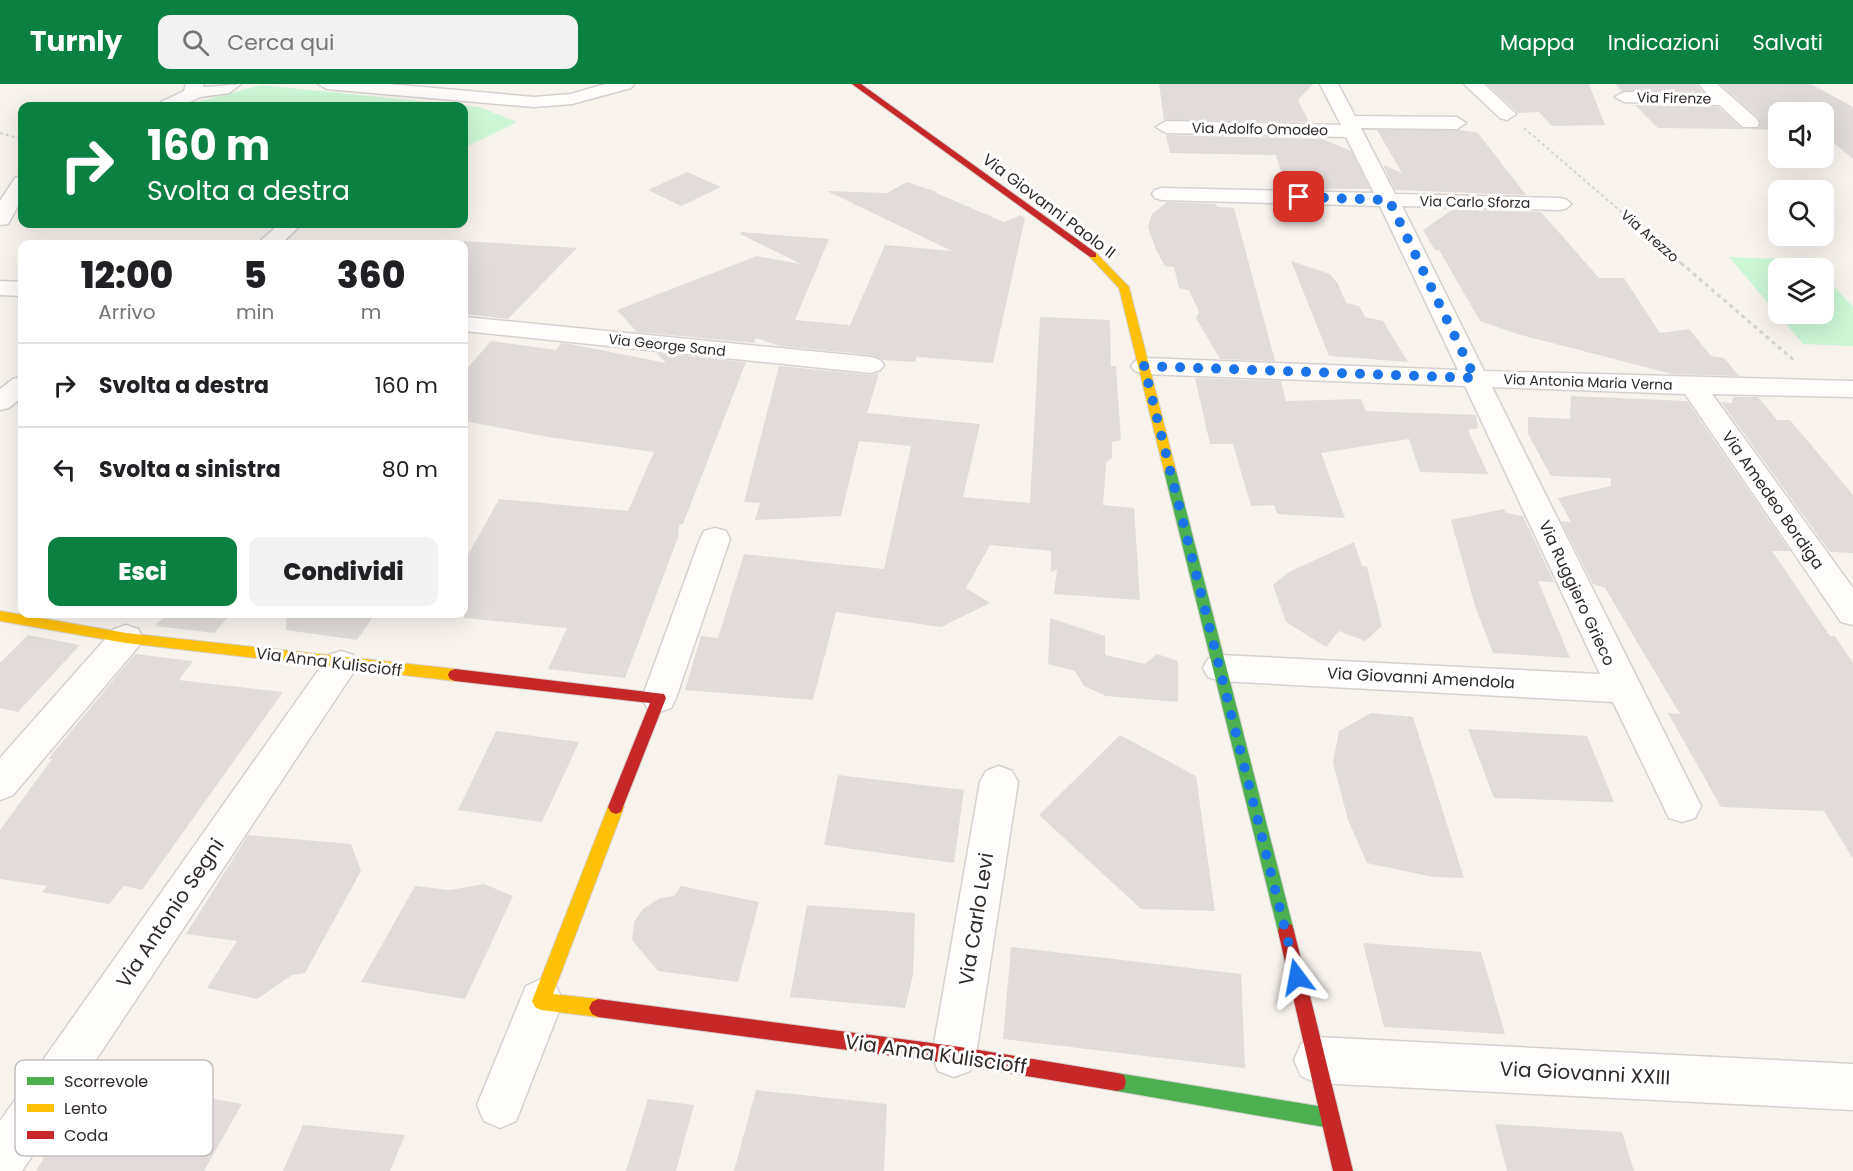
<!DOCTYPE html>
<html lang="it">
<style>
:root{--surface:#fff;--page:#f2f2f2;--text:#202124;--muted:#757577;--line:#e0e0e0;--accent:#0b8043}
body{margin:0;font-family:Poppins,sans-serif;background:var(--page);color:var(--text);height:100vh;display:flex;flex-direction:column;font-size:22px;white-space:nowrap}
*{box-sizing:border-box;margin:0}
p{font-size:20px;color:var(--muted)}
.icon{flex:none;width:33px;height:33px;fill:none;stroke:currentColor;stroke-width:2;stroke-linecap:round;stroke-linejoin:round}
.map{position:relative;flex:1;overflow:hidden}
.panel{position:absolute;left:18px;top:156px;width:450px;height:378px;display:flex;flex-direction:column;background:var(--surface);border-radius:12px;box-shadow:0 6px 24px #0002}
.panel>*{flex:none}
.top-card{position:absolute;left:18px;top:18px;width:450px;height:126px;border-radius:12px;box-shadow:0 6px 24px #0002;background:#0b8043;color:#fff;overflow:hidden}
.buttons{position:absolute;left:1768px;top:18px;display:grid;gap:12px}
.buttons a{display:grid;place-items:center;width:66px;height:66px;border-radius:12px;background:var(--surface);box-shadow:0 6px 24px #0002;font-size:30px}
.pin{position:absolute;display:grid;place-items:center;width:51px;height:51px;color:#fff;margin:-26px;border-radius:12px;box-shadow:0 3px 9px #0006}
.me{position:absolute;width:66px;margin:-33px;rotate:347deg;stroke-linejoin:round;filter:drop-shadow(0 0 4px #0008)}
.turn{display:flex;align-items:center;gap:21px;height:126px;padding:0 30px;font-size:27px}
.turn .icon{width:78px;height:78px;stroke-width:2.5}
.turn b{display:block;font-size:42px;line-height:51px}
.eta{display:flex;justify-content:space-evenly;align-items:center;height:102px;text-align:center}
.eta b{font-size:36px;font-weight:800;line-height:42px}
.action{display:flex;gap:12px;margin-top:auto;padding:12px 30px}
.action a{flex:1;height:69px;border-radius:12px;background:var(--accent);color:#fff;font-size:24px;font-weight:800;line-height:69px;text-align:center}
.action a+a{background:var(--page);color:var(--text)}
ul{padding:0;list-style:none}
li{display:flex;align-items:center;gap:18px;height:84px;padding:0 30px;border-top:2px solid var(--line)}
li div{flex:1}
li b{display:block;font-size:22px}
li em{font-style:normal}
header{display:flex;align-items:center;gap:36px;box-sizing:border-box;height:84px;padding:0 30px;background:var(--accent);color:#fff}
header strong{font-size:28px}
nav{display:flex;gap:33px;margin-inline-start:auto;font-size:21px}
.search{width:420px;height:54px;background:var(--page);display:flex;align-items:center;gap:15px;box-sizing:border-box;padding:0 21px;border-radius:12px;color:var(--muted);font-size:22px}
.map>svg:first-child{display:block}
.green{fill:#ccf6d6}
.building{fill:#e1dcda}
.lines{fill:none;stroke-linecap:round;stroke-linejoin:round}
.street-casing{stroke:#d6d1ce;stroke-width:3}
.fast-casing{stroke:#d6d1ce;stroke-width:2}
.slow-casing{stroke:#d6d1ce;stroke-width:2}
.jam-casing{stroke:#d6d1ce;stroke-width:2}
.path-far1{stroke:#d6d3d1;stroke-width:2;stroke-dasharray:3 3;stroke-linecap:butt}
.path{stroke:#d6d3d1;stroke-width:3;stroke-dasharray:4 4;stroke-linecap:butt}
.street{fill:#fefdfc;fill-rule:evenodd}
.fast{fill:#4caf50;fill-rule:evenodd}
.slow{fill:#ffc107;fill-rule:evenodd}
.jam{fill:#c62828;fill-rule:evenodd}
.route{stroke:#1a73e8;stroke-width:10;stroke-dasharray:0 18}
.labels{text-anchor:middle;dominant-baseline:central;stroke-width:6;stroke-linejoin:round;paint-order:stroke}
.far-street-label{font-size:14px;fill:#2f2a27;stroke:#fff}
.street-label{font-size:16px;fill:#2f2a27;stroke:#fff}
.near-street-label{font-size:20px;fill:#2f2a27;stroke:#fff}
.key{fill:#fff;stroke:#c1bfbe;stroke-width:1.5}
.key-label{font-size:16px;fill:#2f2a27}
</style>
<header>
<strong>Turnly</strong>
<div class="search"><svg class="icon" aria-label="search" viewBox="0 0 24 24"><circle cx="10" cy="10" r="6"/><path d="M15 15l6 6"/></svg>Cerca qui</div>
<nav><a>Mappa</a><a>Indicazioni</a><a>Salvati</a></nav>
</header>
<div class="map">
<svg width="1853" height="1087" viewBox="0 0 1853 1087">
<rect width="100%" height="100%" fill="#f9f3ee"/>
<!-- green -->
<path class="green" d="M261,1L479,23L517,38L464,64V22H183Z
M1729,173L1809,176L1817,184H1779V230H1824V192L1853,223V262L1803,260Z"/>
<!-- building -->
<path class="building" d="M1159,0H1313L1298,16L1309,38L1164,36Z
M1487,0H1589L1605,41L1552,42L1539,28L1518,29Z
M1615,0H1697L1702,8L1622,7Z
M1720,0H1811L1853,23V75L1824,51V28H1779V46L1748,45L1759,44V34Z
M1635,21L1718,23L1743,45L1658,44Z
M1377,46H1460L1478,49L1526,111L1395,106L1383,81L1402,89Z
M1166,51L1322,55L1351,67L1370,105H1286L1276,71L1170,69Z
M687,88L721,103L681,122L648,106Z
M907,98L937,108L936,109L1004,138L1020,131L1025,134L993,279L917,273L915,278L883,276L871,271L780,262L756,254L754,259L637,248L617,226L757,172L801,180L740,150L741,148L829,155L795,236L850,241L885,161L952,167L827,107L887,109Z
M1167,118L1215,120L1218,123L1234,124L1275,277L1220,275L1196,234L1199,228L1189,206L1179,204L1174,183L1165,182L1156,166L1148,143L1152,130Z
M1452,126L1541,128L1599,194H1624L1660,249L1689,245L1711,272L1724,274L1739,292L1672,290L1517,250L1480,237L1439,166H1435L1423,146Z
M464,157L577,164L508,235L464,230Z
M1291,177L1330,190L1338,200L1346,219L1359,222L1365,233L1383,237L1408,278L1329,272Z
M1040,233L1110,236L1111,282H1116L1121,356L1112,358V374L1106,379L1103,421L1134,424L1140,516L1054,510L1057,485L1051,488V467L990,461L966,504L990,519L941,543L836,528L813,616L685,606L701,552L718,554L744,470L884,485L911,362L859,357L841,432L755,436L760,419L744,418L779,282L871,291L879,289L867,329L980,340L963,413L1030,419Z
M491,257L556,266L561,259L570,260L666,279L657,269L746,278L683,440L679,441L678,453L625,594L548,585L567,544L464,534V478L499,415L628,427L654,368L548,353L464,337V288Z
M1195,294L1281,297L1286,317L1361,315L1366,327L1476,331L1478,344L1468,346L1488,390L1420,388L1409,355L1321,369L1345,434L1277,430L1274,421L1251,422L1233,360H1210Z
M1571,312L1687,317L1790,467H1772L1830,552H1835L1853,579V775L1824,727L1721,723L1668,629L1680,630L1605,504L1593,500L1561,437L1571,438L1558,414L1611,402V394L1551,392L1528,350V333L1570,335Z
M1733,313H1758L1777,336H1790L1853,411V469L1830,468L1721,318L1732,319Z
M1504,425L1506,429L1523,432L1554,498L1538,497L1570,574L1493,569L1475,522L1451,436Z
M1354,458L1362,482L1367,483L1382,542L1365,557L1339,547L1326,563L1286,538L1273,501L1289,488Z
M166,530H230L215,549L155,542Z
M287,530H375L357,556L286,546Z
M1050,534L1105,552V571L1145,580L1157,570L1178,577V618L1106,612L1084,602L1075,587L1048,580Z
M28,551L80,561L18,628L0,624V579Z
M135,570L193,577L179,596L283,608L142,806L124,802L109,820L42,808L47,802L0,795V746L52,675H48Z
M1371,629L1413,633L1464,794L1433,793L1367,779L1348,736L1333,679L1339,647Z
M1468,645L1587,652L1614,718L1494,714Z
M496,647L579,658L542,738L458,726Z
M1120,651L1196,692L1215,827L1141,825L1039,731Z
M838,691L964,706L954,779L824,761Z
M248,751L351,760L361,787L305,889L292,891L257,915L207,904L237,857L186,850Z
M484,800L513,812L465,915L361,898L415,802L450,806Z
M681,802L759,818L738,898L658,887L632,856L634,838L643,825L660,814L674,812Z
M807,821L915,829L913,891L905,924L790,913Z
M1363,859L1481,868L1505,950L1384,943Z
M1011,863L1241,890L1245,984L1003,955Z
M92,993L242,1020L204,1087H36Z
M756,1006L887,1020L884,1087H734Z
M648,1015L694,1021L676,1087H626Z
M1495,1040L1622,1048L1634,1087H1507Z
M303,1041L405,1051L390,1087H283Z"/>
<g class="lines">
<!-- street casing -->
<g class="street-casing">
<path id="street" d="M186,0H204L203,3H207L241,0L229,9L200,13L182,22H159L161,18L184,7Z
M318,0H389L534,13L571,10L605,0H634L631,4L572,20L534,23L327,5Z
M1320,0H1338L1355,32L1457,33L1466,39L1457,45L1361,44L1395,110L1560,114L1567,116L1571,120L1567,124L1560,126L1402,122L1484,287L1853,297V313L1712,310L1853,504V541L1841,538L1685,310L1492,303L1701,722L1695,734L1682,738L1669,734L1613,618L1220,597L1208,593L1203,584L1208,575L1220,571L1600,590L1465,302L1144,290L1135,287L1131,282L1135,277L1144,274L1458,286L1380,122L1162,116L1155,114L1152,110L1155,106L1162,104L1374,109L1346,53L1166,49L1156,43L1166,37L1341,41Z
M1464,0H1484L1516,30L1507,36L1500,34Z
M1699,0H1717L1757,35L1759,39L1757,43H1743L1719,21L1624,18L1615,13L1624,8L1707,10Z
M22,92V115L8,140L0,141V117L15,94Z
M279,140H302L281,160H257Z
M0,197L22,198V212L0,211Z
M464,233L871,273L880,276L884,281L880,286L871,289L464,247Z
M22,293V313L9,324L0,326V305L13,295Z
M715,444L726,447L730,455L676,614L671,624L659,628L647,624L642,614L700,455L704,447Z
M126,541L138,545L143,554L138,563L13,711L0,716V674L114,545Z
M341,567L353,571L358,580L353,589L22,1087H0V1037L329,571Z
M999,682L1012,687L1018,698L976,971L970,987L954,993L938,987L932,971L980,698L986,687Z
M541,895L556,902L563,917L516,1037L500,1044L484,1037L477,1021L526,902Z
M1317,953L1853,980V1026L1317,999L1301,992L1294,976L1301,960Z"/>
</g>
<!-- fast casing -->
<g class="fast-casing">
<path id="fast" d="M1170,383L1176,387L1294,847L1292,853L1286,855L1280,853L1278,847L1164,387Z
M1117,989L1330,1024L1337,1027L1340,1034L1337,1041L1330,1044L1117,1007L1110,1005L1108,998L1110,991Z"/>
</g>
<!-- slow casing -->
<g class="slow-casing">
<path id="slow" d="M1090,169H1096L1129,203L1176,387L1174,390L1170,391L1164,387L1119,204L1090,173Z
M0,527L126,549L455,585L460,587L462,591L460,595L455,597L126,559L0,537Z
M616,716L621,718L624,723L553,910L598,915L604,918L607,924L604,930L598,933L541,926L535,923L532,917L608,723L611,718Z"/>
</g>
<!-- jam casing -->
<g class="jam-casing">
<path id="jam" d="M852,0H861L1096,169V173H1090Z
M455,585L664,610L666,614L621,728L616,730L611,728L608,723L650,619L455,597L450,595L448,591L450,587Z
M1286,839L1292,841L1294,847L1353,1087H1333L1278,847L1280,841Z
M598,915L954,962L1117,989L1124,991L1126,998L1124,1005L1117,1007L954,980L598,933L592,930L589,924L592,918Z"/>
</g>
<!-- path-far1 -->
<path class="path-far1" d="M1524,44L1683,181
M0,49L22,55"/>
<!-- path -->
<path class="path" d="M1681,179L1796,278"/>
<!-- street -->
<use href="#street" class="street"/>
<!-- fast -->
<use href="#fast" class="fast"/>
<!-- slow -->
<use href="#slow" class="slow"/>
<!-- jam -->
<use href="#jam" class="jam"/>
</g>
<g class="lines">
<!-- route -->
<path class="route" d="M1297,893L1144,282L1475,294L1389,116L1299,113"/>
</g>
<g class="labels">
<!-- far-street labels -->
<g class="far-street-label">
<text transform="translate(1674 14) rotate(1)">Via Firenze</text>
<text transform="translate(1260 45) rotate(1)">Via Adolfo Omodeo</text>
<text transform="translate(1475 118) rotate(1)">Via Carlo Sforza</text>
<text transform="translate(1650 152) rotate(41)">Via Arezzo</text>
<text transform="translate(667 261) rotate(6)">Via George Sand</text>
<text transform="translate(1588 298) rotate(2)">Via Antonia Maria Verna</text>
</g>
<!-- street labels -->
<g class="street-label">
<text transform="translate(1049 122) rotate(37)">Via Giovanni Paolo II</text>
<text transform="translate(1773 416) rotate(55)">Via Amedeo Bordiga</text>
<text transform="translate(1577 509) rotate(65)">Via Ruggiero Grieco</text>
<text transform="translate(329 578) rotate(7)">Via Anna Kuliscioff</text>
<text transform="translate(1421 594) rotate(3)">Via Giovanni Amendola</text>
</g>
<!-- near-street labels -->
<g class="near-street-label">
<text transform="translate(170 829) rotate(-56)">Via Antonio Segni</text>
<text transform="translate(976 835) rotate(-81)">Via Carlo Levi</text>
<text transform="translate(936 970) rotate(8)">Via Anna Kuliscioff</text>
<text transform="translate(1585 989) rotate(3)">Via Giovanni XXIII</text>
</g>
</g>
<!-- legend -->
<rect x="15" y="976" width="198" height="96" rx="9" class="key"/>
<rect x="27" y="993" width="27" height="8" fill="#4caf50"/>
<rect x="27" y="1020" width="27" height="8" fill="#ffc107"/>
<rect x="27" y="1047" width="27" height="8" fill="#c62828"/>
<g class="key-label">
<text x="64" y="1003">Scorrevole</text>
<text x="64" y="1030">Lento</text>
<text x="64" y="1057">Coda</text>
</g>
</svg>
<div class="buttons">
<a><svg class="icon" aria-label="sound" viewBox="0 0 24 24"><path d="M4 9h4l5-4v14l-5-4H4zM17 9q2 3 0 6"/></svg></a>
<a><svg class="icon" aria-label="search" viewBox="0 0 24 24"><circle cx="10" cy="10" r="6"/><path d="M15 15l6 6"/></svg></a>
<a><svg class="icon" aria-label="layers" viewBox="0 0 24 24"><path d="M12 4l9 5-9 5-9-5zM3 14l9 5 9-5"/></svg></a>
</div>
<div class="pin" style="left:1299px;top:113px;background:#d93025"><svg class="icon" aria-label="arrive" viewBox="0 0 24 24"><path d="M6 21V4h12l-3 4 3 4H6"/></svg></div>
<svg class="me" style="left:1297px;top:893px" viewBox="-20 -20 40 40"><path d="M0-17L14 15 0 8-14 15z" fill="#1a73e8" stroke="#fff" stroke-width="4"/></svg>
<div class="top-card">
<div class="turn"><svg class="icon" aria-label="right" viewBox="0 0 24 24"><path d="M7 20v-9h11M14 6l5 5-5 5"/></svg><div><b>160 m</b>Svolta a destra</div></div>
</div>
<section class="panel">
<div class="eta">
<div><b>12:00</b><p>Arrivo</p></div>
<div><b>5</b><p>min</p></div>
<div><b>360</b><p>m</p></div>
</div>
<ul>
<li><svg class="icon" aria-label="right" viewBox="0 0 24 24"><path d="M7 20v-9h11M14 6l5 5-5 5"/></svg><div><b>Svolta a destra</b></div><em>160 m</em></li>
<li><svg class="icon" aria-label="left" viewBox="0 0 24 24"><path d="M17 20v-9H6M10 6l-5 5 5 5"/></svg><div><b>Svolta a sinistra</b></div><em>80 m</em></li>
</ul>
<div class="action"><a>Esci</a><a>Condividi</a></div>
</section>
</div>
